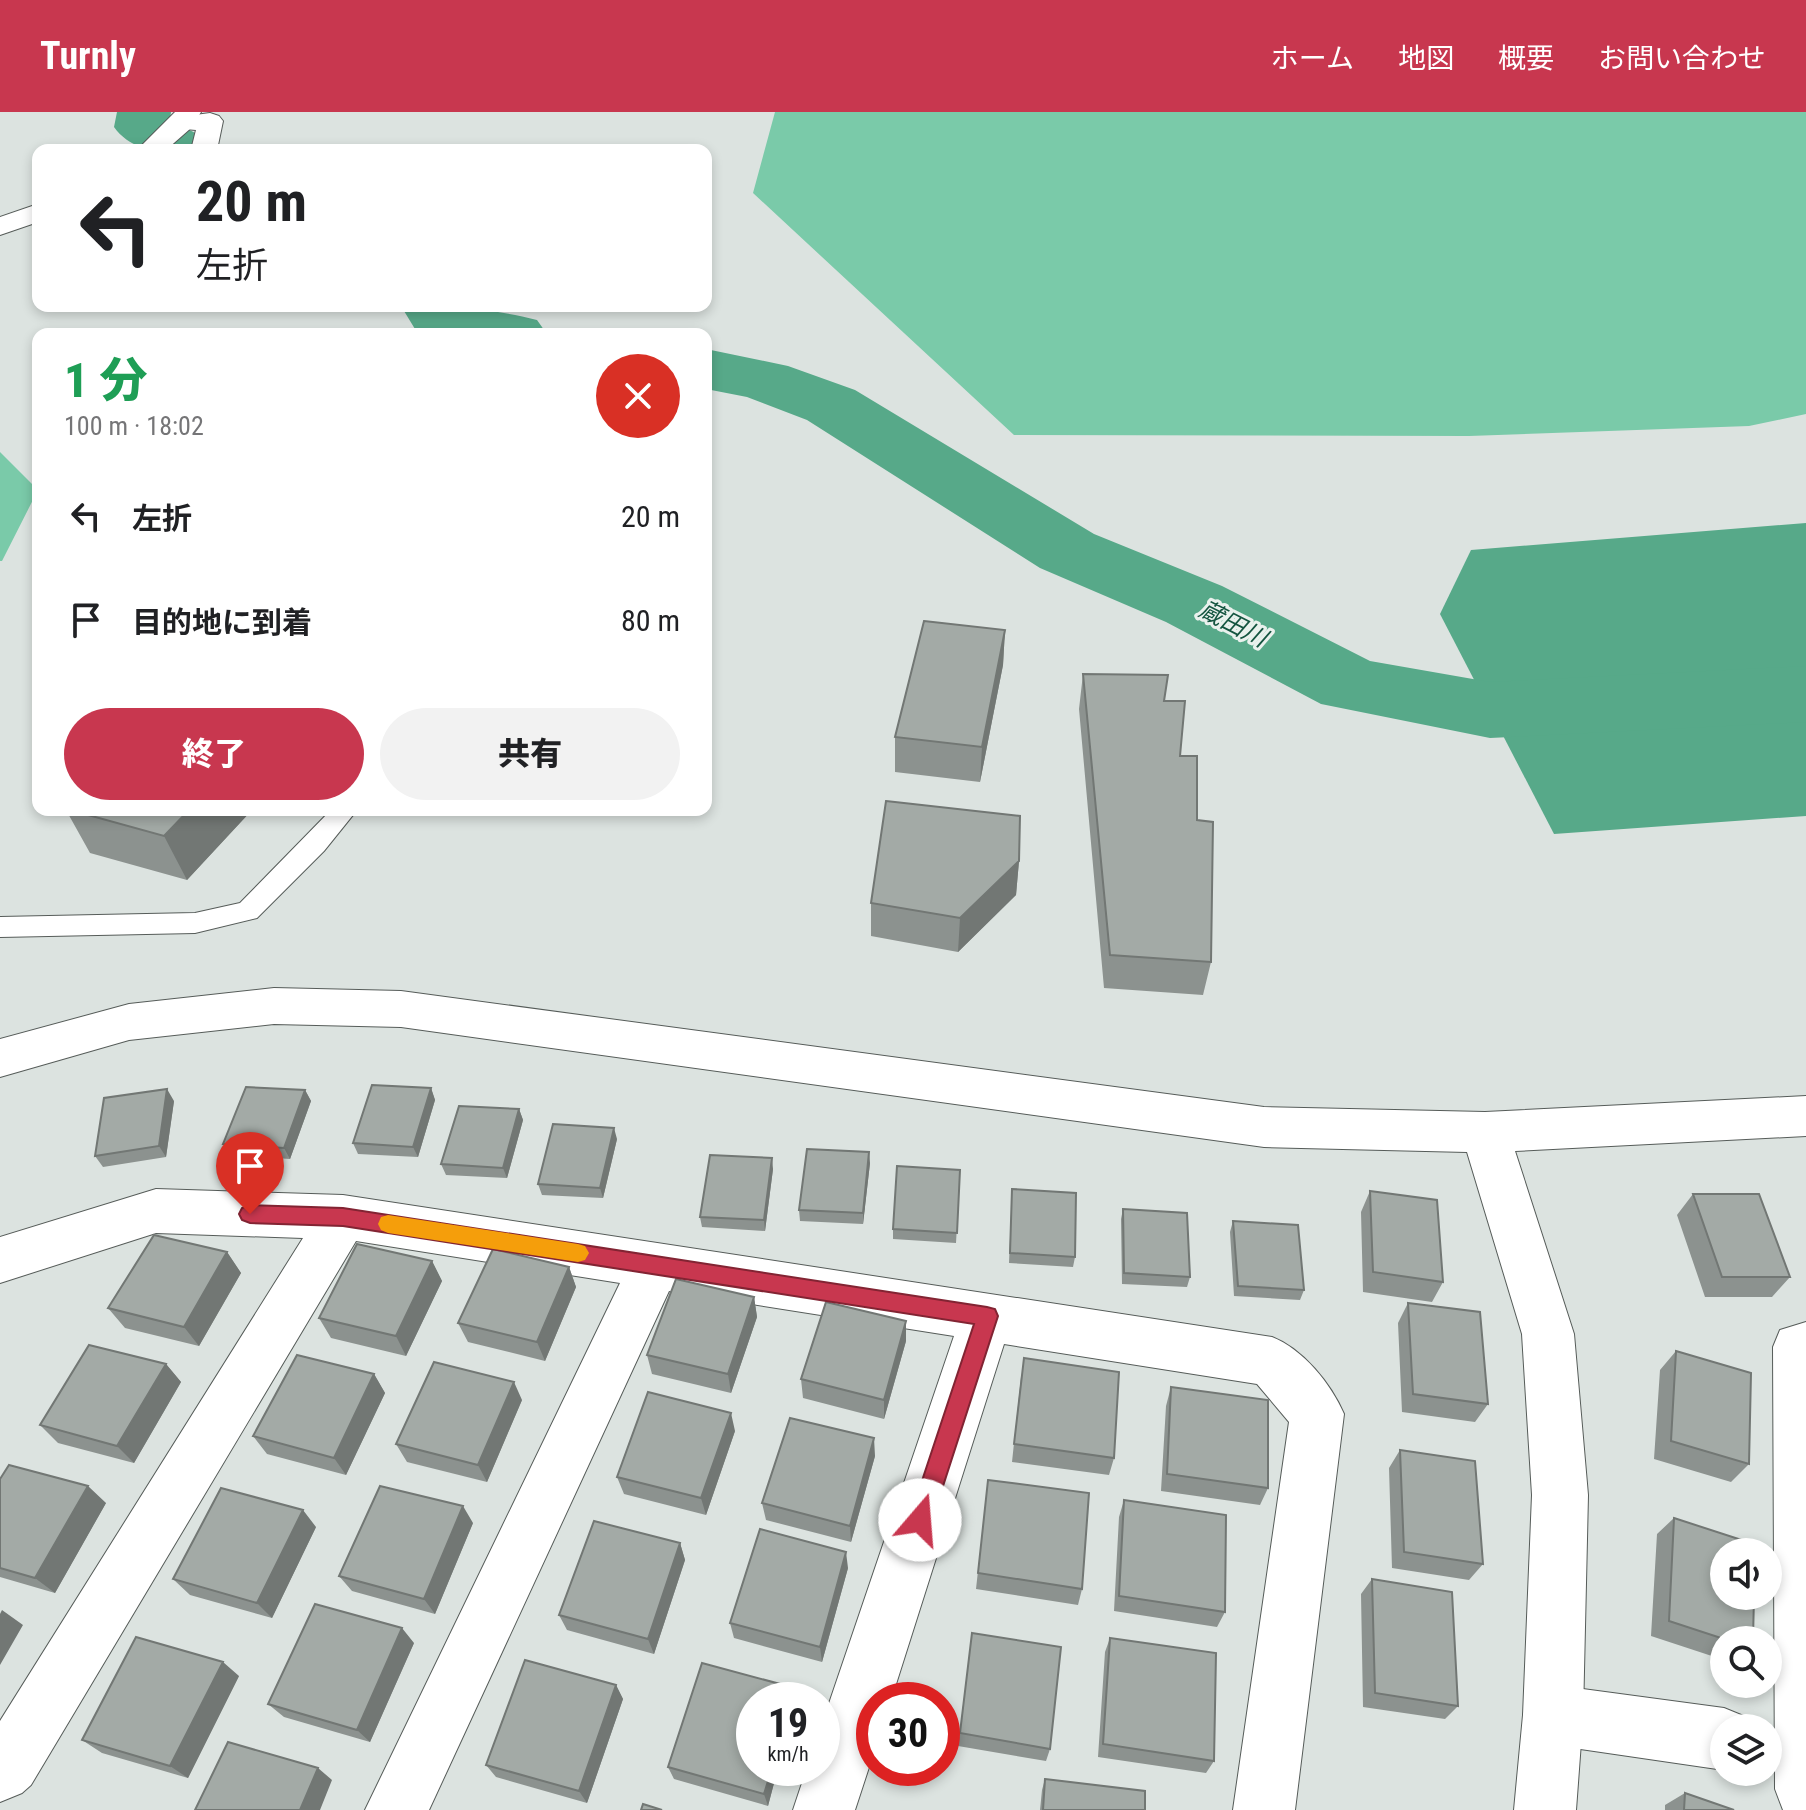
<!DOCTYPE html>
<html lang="ja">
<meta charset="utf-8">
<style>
:root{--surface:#fff;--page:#f2f2f2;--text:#202124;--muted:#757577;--accent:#c8374f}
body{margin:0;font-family:"Roboto Condensed","Noto Sans JP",sans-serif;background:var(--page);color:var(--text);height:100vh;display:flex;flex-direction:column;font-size:30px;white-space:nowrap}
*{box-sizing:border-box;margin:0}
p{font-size:26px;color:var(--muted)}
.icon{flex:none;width:44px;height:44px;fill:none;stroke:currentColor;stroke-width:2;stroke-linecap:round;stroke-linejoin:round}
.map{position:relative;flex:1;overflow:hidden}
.sheet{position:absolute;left:32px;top:216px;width:680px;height:488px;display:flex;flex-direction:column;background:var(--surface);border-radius:16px;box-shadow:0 4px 12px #0003}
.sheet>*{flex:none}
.top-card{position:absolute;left:32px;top:32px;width:680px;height:168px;border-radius:16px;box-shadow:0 4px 12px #0003;background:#fff;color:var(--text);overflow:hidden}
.buttons{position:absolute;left:1710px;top:1426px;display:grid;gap:16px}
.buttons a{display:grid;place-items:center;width:72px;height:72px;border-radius:50%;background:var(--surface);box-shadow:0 4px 12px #0003;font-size:40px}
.speed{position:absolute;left:736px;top:1570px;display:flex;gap:16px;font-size:40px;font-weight:700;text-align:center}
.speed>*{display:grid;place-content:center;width:104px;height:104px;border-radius:50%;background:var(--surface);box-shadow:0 4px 12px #0003;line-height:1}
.speed small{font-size:20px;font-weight:400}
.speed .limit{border:12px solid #d22;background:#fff;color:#111}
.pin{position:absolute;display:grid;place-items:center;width:68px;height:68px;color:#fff;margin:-82px -34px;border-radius:50% 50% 50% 0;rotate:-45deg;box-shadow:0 0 8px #0007}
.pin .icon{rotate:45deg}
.me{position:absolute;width:88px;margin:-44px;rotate:18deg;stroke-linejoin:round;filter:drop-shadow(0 0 6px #0008)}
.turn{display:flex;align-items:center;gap:28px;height:168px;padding:0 32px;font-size:36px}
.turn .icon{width:104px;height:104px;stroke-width:2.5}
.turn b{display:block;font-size:56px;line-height:68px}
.round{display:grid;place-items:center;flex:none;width:84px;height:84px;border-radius:42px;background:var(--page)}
.summary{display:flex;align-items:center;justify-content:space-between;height:136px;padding:0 32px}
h1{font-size:48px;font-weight:800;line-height:60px;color:#1e9e55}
.button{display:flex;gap:16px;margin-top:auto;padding:16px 32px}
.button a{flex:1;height:92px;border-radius:48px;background:var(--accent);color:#fff;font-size:32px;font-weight:800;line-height:92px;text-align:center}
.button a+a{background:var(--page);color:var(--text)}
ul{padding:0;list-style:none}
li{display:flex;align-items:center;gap:24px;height:104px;padding:0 32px}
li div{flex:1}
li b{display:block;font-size:30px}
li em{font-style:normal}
header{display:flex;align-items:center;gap:48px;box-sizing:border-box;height:112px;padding:0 40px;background:var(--accent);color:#fff}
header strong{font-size:38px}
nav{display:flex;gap:44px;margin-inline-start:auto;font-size:28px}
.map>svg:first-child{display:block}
.green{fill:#7acaa9}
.water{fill:#57a989}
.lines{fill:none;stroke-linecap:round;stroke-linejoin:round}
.river{fill:#57a989;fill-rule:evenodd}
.service-casing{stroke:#565c59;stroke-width:2}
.minor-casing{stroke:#565c59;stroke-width:2}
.tertiary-casing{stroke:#565c59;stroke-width:2}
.service{fill:#fff;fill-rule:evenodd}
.minor{fill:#fff;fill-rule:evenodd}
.tertiary{fill:#fff;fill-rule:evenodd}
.wall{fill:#8c928f}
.shaded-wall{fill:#727774}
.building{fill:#a3aaa6;stroke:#727774;stroke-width:2}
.route{fill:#c8374f;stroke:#822433;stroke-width:2}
.slow{fill:#f59e0b}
.labels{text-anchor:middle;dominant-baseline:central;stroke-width:6;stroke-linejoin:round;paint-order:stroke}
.water-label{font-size:24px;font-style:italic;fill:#145540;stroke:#e9f1ed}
</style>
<header>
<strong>Turnly</strong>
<nav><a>ホーム</a><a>地図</a><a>概要</a><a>お問い合わせ</a></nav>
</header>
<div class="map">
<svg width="1806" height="1698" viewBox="0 0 1806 1698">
<rect width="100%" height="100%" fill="#dce3e0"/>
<!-- green -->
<path class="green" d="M775,0H1806V302L1749,314L1469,324L1014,323L753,81Z
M0,340L38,378L2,449H0Z"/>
<!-- water -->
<path class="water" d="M1806,411V704L1554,722L1440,502L1471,438Z"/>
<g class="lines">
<!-- river -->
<path class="river" d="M117,0H171L170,8L205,26L213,38C178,38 137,47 114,15Z
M401,194C450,194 490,196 537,208L547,222H418Z
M706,237L788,254L855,278L1094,422L1222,474L1370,549L1490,570L1806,554V610L1490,626L1321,592L1166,510L1040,456L807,308L747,285L706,277Z"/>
<!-- service casing -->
<g class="service-casing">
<path id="service" d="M331,698H357L324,739L257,806L195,821L0,825V805L195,801L240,791Z"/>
</g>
<!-- minor casing -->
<g class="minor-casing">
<path id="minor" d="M210,1L219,4L223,9L217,38H191L196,18L173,16L169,11L173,6Z
M156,1077L343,1083L1272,1225C1303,1237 1331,1272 1344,1302L1295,1698H1233L1289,1310L1257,1272L1004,1232L891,1588H874V1640L855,1698H793L807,1656H822V1612L954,1224L669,1179L429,1698H365L620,1171L356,1129L31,1673L22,1681L0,1690V1609L303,1126L156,1121L0,1171V1125Z
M1806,1210V1698H1783L1775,1677L1773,1235L1780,1218Z
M1553,1573L1724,1596L1746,1605L1750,1616H1724V1658L1553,1633L1531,1625L1523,1603L1531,1581Z"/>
</g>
<!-- tertiary casing -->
<g class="tertiary-casing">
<path id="tertiary" d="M175,0H201L191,16L166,38H137Z
M38,92V110L0,123V105Z
M274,876L401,879L1264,995L1485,1000L1806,984V1024L1515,1039L1574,1222L1588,1383L1583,1603L1576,1698H1514L1523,1603L1532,1383L1522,1222L1467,1040L1264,1035L401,915L274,912L129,928L0,965V927L129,892Z"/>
</g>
<!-- service -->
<use href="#service" class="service"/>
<!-- minor -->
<use href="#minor" class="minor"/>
<!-- tertiary -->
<use href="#tertiary" class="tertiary"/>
</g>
<!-- wall -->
<path class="wall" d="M1005,518L1003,553L980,670L895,660V625Z
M1083,562L1164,589L1197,708L1211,850L1203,883L1104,876L1079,597Z
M66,698H252L187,768L90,741Z
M1019,749L1016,783L958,840L871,824V791Z
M431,976L435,988L418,1045L358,1042L353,1031Z
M305,978L311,989L290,1047L230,1043L223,1032Z
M174,989L166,1045L103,1055L95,1044Z
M519,997L523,1008L507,1066L446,1063L441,1052Z
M617,1027L603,1086L542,1083L538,1072Z
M870,1051L863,1112L800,1109L799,1098Z
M773,1057L765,1119L702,1115L700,1105Z
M960,1058L956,1131L893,1127V1117Z
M1012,1077L1075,1145L1073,1155L1009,1151Z
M1370,1079L1443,1170L1432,1190L1363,1180L1361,1100Z
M1693,1082L1790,1165L1772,1185H1705L1677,1103Z
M1123,1097L1190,1165L1187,1175L1122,1172L1121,1107Z
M1233,1109L1304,1178L1300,1188L1234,1184L1230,1120Z
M227,1140L241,1161L199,1234L125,1216L108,1196Z
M432,1149L442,1169L406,1244L331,1226L319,1206Z
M569,1155L576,1175L545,1249L468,1230L458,1211Z
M754,1185L757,1205L731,1281L652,1262L647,1243Z
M1408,1191L1488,1292L1475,1310L1402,1300L1398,1211Z
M906,1229L884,1307L803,1286L801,1267Z
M1676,1239L1749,1352L1731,1370L1654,1347L1660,1258Z
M166,1252L181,1270L134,1351L58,1331L40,1313Z
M374,1262L385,1281L346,1363L267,1342L253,1324Z
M1021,1265L1114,1346L1109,1363L1012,1350Z
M1171,1275L1268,1376L1260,1393L1161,1379L1166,1294Z
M522,1288L487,1370L407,1350L396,1332Z
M735,1319L706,1403L624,1382L617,1365Z
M1400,1338L1483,1452L1469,1468L1392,1456L1389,1356Z
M875,1344L851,1430L766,1408L762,1391Z
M0,1367L106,1391L55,1481L0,1465Z
M988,1368L1082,1477L1078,1493L976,1477Z
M1124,1388L1225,1500L1217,1515L1114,1499L1119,1405Z
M1674,1406L1753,1528H1724V1548L1651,1524L1657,1422Z
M473,1411L435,1502L352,1479L339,1464Z
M316,1415L272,1506L190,1483L173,1467Z
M680,1431L685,1448L654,1542L567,1518L559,1503Z
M848,1456L822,1550L734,1526L730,1511Z
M1372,1467L1458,1594L1445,1607L1363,1595L1361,1482Z
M972,1521L1050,1637L1046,1649L958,1634Z
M1110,1526L1214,1649L1206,1661L1098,1645L1105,1540Z
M414,1531L370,1630L284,1605L268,1592Z
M702,1551L795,1576L797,1588H754V1656H778L768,1694L674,1667L668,1655Z
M239,1564L188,1666L102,1641L82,1628Z
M616,1573L623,1587L587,1691L496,1665L486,1653Z
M1045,1667L1145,1698H1040L1042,1678Z
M1685,1681L1684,1698H1665V1693Z"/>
<!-- shaded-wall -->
<path class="shaded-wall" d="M1005,518L1003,553L980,670L982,635Z
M189,698H252L187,768L164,724Z
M1019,749L1016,783L958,840L960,806Z
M431,976L435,988L418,1045L413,1035Z
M167,977L174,989L166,1045L159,1034Z
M305,978L311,989L290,1047L284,1036Z
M519,997L523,1008L507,1066L503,1056Z
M614,1016L617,1027L603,1086L600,1076Z
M869,1040L870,1051L863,1112V1101Z
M772,1046L773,1057L765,1119L764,1108Z
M227,1140L241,1161L199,1234L184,1215Z
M432,1149L442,1169L406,1244L396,1224Z
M569,1155L576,1175L545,1249L537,1230Z
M754,1185L757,1205L731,1281L728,1262Z
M906,1209V1229L884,1307V1288Z
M166,1252L181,1270L134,1351L117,1334Z
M374,1262L385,1281L346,1363L334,1346Z
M514,1270L522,1288L487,1370L478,1353Z
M731,1301L735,1319L706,1403L701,1386Z
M874,1326L875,1344L851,1430L850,1414Z
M88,1374L106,1391L55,1481L35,1466Z
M463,1394L473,1411L435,1502L424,1487Z
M303,1398L316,1415L272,1506L257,1491Z
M680,1431L685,1448L654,1542L648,1527Z
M846,1440L848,1456L822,1550L820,1535Z
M2,1498L23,1513L0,1553V1502Z
M402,1516L414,1531L370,1630L357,1618Z
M223,1550L239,1564L188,1666L170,1654Z
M616,1573L623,1587L587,1691L579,1679Z
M795,1576L797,1588H791Z
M318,1656L332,1668L320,1698H300Z
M772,1656H778L768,1694L764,1682Z"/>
<!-- building -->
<path class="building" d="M924,509L1005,518L982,635L895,625Z
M1083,562L1168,563L1164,589H1185L1180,644H1197V708L1213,710L1211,850L1110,843Z
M886,689L1020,704L1019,749L960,806L871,791Z
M70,698H189L164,724Z
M372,973L431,976L413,1035L353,1031Z
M246,975L305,978L284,1036L223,1032Z
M167,977L159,1034L95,1044L104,986Z
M459,994L519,997L503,1056L441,1052Z
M553,1012L614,1016L600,1076L538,1072Z
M807,1037L869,1040L863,1101L799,1098Z
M710,1043L772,1046L764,1108L700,1105Z
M897,1054L960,1058L957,1121L893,1117Z
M1012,1077L1076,1081L1075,1145L1010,1141Z
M1370,1079L1437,1088L1443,1170L1373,1160Z
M1693,1082H1759L1790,1165H1722Z
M1123,1097L1187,1101L1190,1165L1124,1161Z
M1233,1109L1298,1113L1304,1178L1238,1174Z
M154,1123L227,1140L184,1215L108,1196Z
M357,1132L432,1149L396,1224L319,1206Z
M493,1137L569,1155L537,1230L458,1211Z
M676,1167L754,1185L728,1262L647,1243Z
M826,1190L906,1209L884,1288L801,1267Z
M1408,1191L1480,1200L1488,1292L1413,1282Z
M89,1233L166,1252L117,1334L40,1313Z
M1676,1239L1751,1261L1749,1352L1671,1329Z
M297,1243L374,1262L334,1346L253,1324Z
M1024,1246L1119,1260L1114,1346L1014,1332Z
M434,1250L514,1270L478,1353L396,1332Z
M1171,1275L1268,1288V1376L1167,1362Z
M648,1280L731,1301L701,1386L617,1365Z
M790,1306L874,1326L850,1414L762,1391Z
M1400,1338L1475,1349L1483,1452L1404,1440Z
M9,1353L88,1374L35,1466L0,1456V1367Z
M988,1368L1089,1381L1082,1477L978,1461Z
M380,1374L463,1394L424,1487L339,1464Z
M221,1376L303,1398L257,1491L173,1467Z
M1124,1388L1226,1403L1225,1500L1119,1484Z
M1674,1406L1754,1432V1440H1724V1484H1754L1753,1528H1727L1669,1509Z
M594,1409L680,1431L648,1527L559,1503Z
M760,1417L846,1440L820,1535L730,1511Z
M1372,1467L1452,1480L1458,1594L1375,1581Z
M315,1492L402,1516L357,1618L268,1592Z
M972,1521L1061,1535L1050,1637L960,1621Z
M136,1525L223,1550L170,1654L82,1628Z
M1110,1526L1216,1541L1214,1649L1103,1632Z
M525,1548L616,1573L579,1679L486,1653Z
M702,1551L795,1576L791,1588H754V1656H772L764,1682L668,1655Z
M228,1630L318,1656L300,1698H195Z
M1045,1667L1145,1679V1698H1043Z
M1685,1681L1734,1698H1684Z
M643,1692L662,1698H641Z"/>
<!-- route -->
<path class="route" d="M250,1093L343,1096L987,1195L995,1197L998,1204L932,1408L928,1416L920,1419L912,1416L909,1408L974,1212L343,1114L250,1111L242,1108L239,1102L242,1096Z"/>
<!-- slow -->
<path class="slow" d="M388,1103L578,1132L585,1134L589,1141L585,1148L578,1150L388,1121L381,1118L378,1112L381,1105Z"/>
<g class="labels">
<!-- water labels -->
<g class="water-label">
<text transform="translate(1233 512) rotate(27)">蔵田川</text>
</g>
</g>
</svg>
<div class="buttons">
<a><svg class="icon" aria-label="sound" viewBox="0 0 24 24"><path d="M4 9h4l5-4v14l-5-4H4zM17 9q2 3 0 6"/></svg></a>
<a><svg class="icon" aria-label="search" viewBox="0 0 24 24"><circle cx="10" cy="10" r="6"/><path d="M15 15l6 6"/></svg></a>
<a><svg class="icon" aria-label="layers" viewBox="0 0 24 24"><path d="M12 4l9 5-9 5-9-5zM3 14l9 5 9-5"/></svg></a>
</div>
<div class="speed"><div>19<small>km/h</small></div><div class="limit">30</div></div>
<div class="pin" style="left:250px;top:1102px;background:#d93025"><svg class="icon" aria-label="arrive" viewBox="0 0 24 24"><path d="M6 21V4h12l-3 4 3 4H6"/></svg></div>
<svg class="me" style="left:920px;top:1408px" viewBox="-20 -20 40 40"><circle r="19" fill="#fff"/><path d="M0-13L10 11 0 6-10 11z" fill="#c8374f"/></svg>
<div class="top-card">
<div class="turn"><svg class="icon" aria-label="left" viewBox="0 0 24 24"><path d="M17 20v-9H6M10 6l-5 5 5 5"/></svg><div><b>20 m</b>左折</div></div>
</div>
<section class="sheet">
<div class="summary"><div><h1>1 分</h1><p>100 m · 18:02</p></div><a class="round" style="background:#d93025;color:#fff"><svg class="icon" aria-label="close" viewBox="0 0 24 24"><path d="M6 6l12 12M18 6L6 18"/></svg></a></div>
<ul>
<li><svg class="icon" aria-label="left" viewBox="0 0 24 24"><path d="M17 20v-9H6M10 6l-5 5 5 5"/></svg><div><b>左折</b></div><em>20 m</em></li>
<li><svg class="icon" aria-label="arrive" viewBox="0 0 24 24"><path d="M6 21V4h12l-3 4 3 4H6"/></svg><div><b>目的地に到着</b></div><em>80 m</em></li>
</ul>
<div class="button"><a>終了</a><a>共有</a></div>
</section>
</div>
